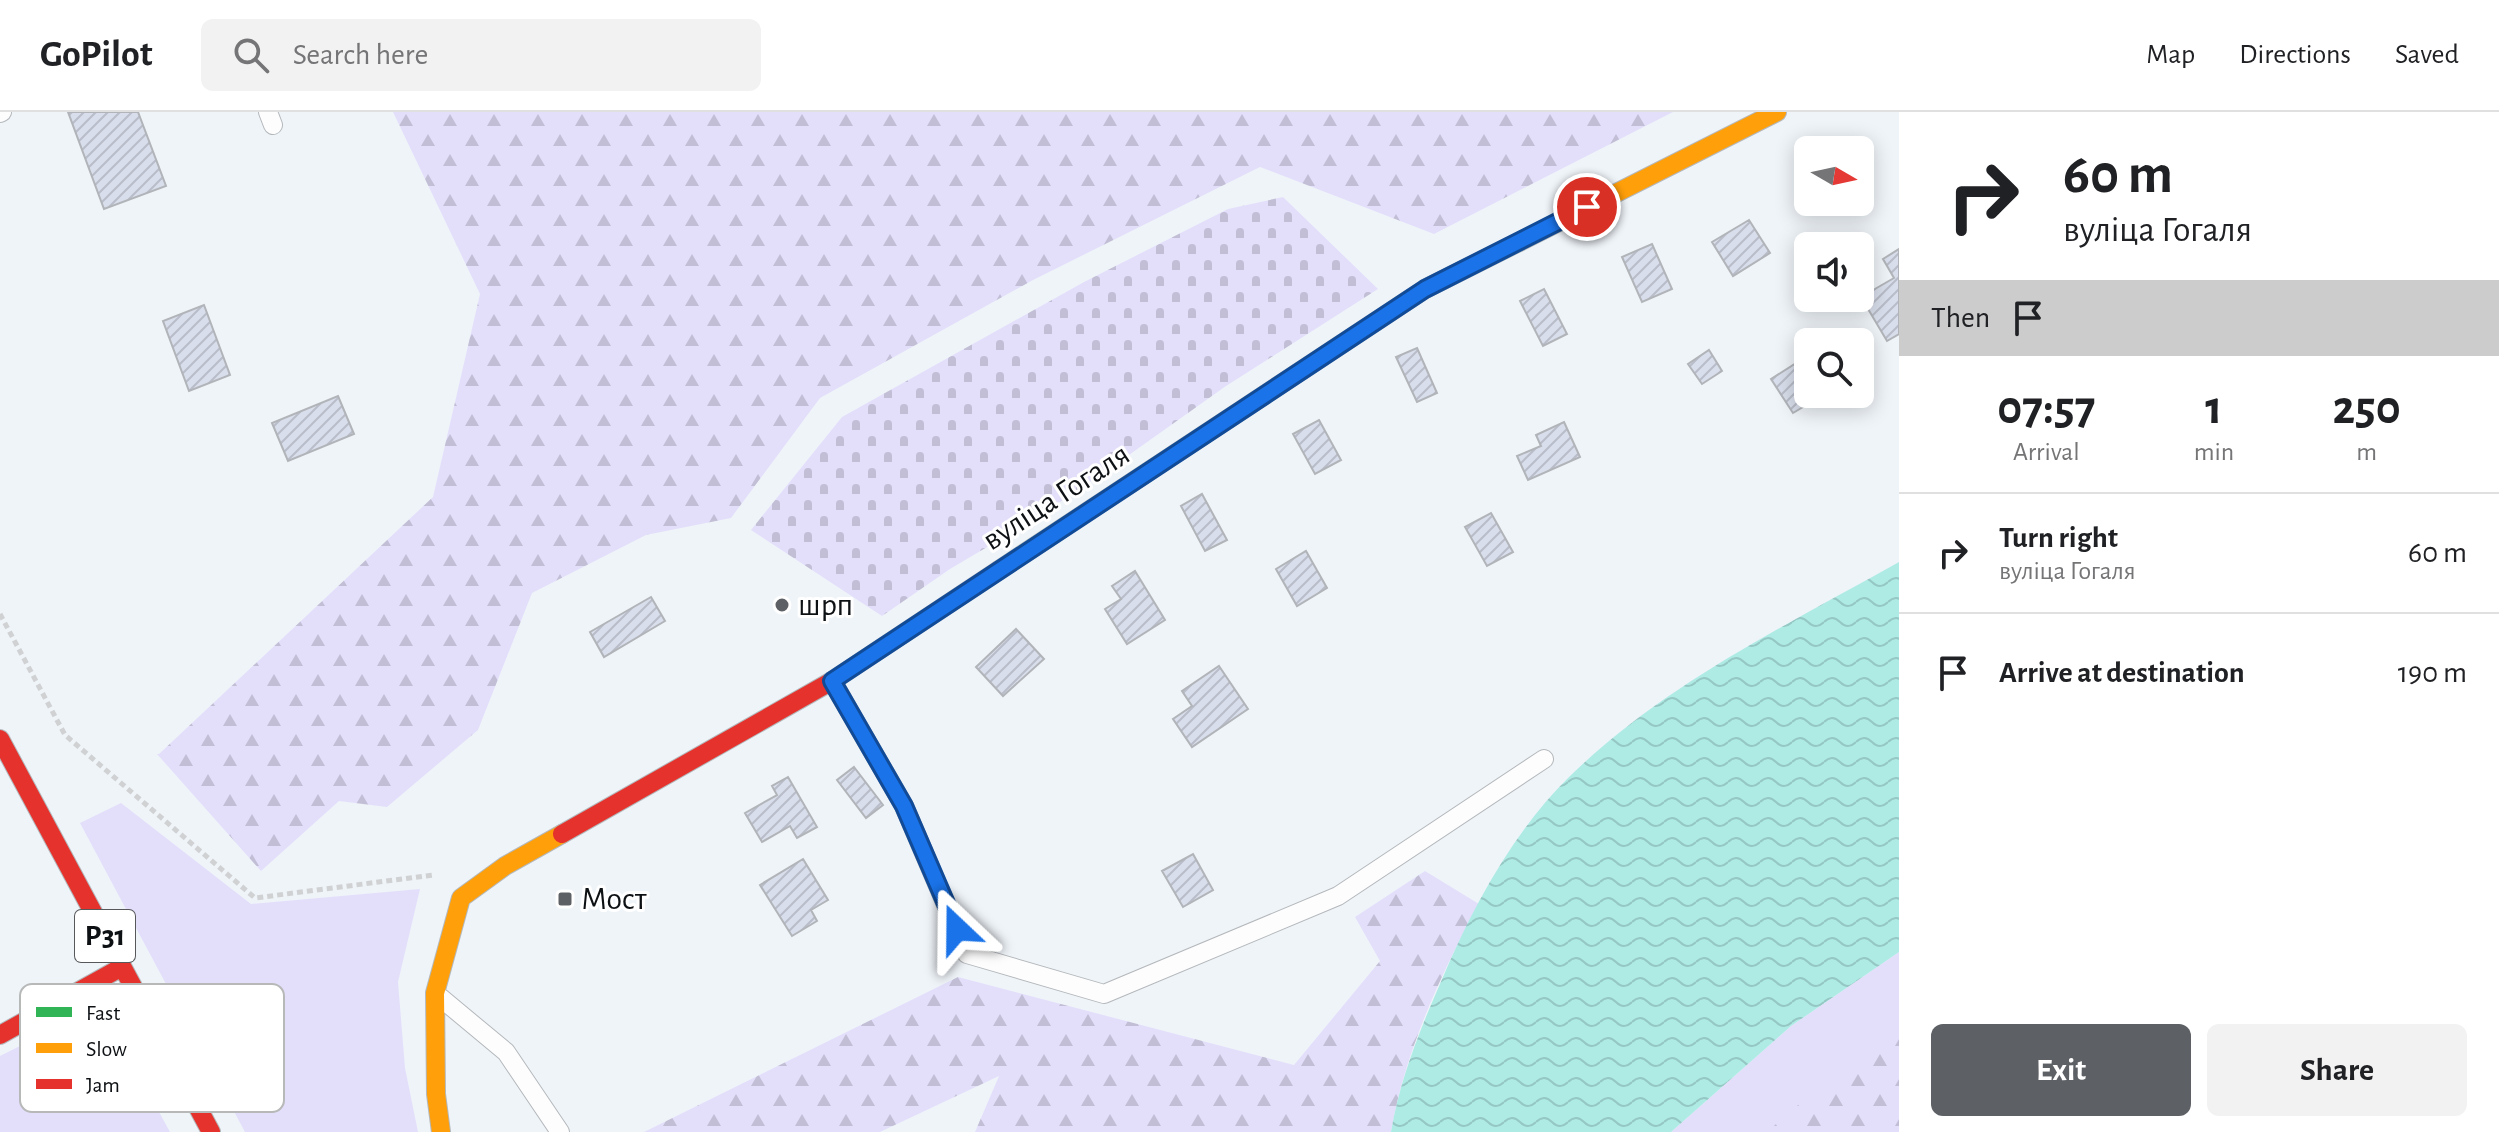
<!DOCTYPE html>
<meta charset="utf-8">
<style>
:root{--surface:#fff;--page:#f2f2f2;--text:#202124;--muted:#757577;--line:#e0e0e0;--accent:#5d6064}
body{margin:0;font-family:"Alegreya Sans",sans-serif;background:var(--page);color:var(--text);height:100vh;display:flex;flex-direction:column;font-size:30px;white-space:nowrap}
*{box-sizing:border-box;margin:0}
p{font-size:26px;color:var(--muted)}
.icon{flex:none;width:44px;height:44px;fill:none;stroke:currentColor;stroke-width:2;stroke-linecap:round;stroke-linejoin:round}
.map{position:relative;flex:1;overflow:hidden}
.sheet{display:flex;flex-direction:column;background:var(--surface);width:600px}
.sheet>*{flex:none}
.top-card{background:#fff;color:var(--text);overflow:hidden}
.needle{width:52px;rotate:99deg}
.fabs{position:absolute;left:1794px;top:24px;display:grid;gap:16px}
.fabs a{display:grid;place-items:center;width:80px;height:80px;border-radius:12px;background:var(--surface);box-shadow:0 4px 20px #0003;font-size:40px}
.pin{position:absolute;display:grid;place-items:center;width:68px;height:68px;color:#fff;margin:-34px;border:4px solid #fff;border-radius:50%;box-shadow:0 2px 8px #0007}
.me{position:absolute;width:88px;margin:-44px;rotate:337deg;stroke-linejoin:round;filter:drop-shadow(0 0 6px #0008)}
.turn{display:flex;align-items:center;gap:28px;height:168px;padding:0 32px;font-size:36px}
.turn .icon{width:104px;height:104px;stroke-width:2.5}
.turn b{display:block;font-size:56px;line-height:68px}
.then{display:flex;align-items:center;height:76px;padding:0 32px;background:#0003;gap:16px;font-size:30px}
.eta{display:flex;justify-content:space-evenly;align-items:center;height:136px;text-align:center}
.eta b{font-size:48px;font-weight:600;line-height:56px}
.primary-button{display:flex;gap:16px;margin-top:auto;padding:16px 32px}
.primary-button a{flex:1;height:92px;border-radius:12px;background:var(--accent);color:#fff;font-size:32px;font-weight:600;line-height:92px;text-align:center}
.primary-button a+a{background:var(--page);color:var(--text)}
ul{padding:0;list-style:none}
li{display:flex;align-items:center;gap:24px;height:120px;padding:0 32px;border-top:2px solid var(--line)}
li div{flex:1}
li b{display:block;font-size:30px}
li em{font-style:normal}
header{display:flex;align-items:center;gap:48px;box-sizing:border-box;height:112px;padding:0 40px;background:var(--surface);border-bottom:2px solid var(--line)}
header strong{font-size:38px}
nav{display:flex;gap:44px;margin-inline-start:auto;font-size:28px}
.search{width:560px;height:72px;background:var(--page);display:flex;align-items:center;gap:20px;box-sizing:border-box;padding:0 28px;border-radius:12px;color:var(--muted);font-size:30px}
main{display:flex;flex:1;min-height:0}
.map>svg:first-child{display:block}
.grass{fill:#e3dffb}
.forest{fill:url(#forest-firs)}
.cemetery{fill:url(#cemetery-stones)}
.water{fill:url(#water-waves)}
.building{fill:url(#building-hatch);stroke:#b1b4b8;stroke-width:2}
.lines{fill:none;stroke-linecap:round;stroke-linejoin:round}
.lane-casing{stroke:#b4b8bb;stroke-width:20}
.fast-casing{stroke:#b4b8bb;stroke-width:20}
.slow-casing{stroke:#b4b8bb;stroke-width:20}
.jam-casing{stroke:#b4b8bb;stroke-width:20}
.path{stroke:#d0d1d3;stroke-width:5;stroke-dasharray:6 4;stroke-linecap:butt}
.lane{stroke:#fdfdfe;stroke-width:18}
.fast{stroke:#30b455;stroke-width:18}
.slow{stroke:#ff9f0a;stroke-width:18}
.jam{stroke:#e5322d;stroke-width:18}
.route-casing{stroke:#114b97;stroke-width:20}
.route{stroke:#1a73e8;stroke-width:14}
.poi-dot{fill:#5d6064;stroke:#fff;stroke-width:3}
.labels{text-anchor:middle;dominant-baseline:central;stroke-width:6;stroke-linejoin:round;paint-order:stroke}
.shield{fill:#fff;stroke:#56585a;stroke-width:2}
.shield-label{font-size:30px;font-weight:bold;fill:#0e1114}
.street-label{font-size:32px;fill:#0e1114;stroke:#fff}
.poi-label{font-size:32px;fill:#0e1114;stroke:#fff;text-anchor:start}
.key{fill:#fff;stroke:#b7b8b8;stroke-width:2}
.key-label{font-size:22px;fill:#0e1114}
</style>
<header>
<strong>GoPilot</strong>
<div class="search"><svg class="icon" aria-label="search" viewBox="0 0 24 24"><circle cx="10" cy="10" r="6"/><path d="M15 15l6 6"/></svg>Search here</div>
<nav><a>Map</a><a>Directions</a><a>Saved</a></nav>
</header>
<main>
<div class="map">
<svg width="1899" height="1020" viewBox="0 0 1899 1020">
<defs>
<pattern id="forest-firs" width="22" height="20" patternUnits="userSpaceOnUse" patternTransform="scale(2)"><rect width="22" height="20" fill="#e3dffb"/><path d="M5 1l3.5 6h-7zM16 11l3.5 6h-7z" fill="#c2bed6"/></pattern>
<pattern id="cemetery-stones" width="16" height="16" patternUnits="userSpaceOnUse" patternTransform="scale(2)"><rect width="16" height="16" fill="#e3dffb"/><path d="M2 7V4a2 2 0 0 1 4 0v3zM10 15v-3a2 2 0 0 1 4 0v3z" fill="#c2bed6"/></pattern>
<pattern id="water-waves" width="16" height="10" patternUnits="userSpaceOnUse" patternTransform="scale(2)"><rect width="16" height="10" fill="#afebe5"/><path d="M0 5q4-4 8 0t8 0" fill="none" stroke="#95c8c4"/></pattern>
<pattern id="building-hatch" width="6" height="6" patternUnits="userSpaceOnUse" patternTransform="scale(2)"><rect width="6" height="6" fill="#d8deeb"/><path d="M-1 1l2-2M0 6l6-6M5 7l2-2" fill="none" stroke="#b8bdc9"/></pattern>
</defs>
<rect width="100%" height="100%" fill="#eff4f9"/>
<!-- grass -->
<path class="grass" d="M121,691L251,792L420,777L398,870L405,956L418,1020H245L80,711Z
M1899,840V1020H1671L1791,914Z
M40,924L77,926L110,939L142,969L170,1020H0V944Z"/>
<!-- forest -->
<path class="forest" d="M393,0H1673L1434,122L1260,55L1033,168L820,286L731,406L646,423L532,481L478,618L387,695L339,689L261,759L157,642H159L433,385L480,182Z
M1425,759L1479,792C1440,863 1405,940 1391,1020H975L999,964L880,1020H644L958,865L1294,953L1380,849L1355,805Z
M1899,918V1020H1767L1793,997L1885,925Z"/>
<!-- cemetery -->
<path class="cemetery" d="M1283,85L1378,177L1226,274L1105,360L1031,409L950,457L882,504L751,418L842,305L1084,170L1228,97Z"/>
<!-- water -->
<path class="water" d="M1899,450V840L1791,914L1671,1020H1391C1400,966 1421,915 1443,865C1473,794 1514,719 1569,665C1663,573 1785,514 1899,450Z"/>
<!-- building -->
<path class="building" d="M68,0H138L166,74L104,97Z
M1749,108L1770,141L1733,164L1712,130Z
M1652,132L1672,177L1642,190L1622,145Z
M1899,137V222L1887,229L1861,185L1894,166L1883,147Z
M1544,177L1567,222L1543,234L1520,189Z
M204,193L230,263L189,279L163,209Z
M1417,236L1437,281L1417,290L1396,245Z
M1709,238L1722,259L1702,272L1688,252Z
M1801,248L1808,259V282L1823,283L1793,301L1771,267Z
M338,284L354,322L288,349L272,311Z
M1319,308L1341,348L1315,362L1293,322Z
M1564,310L1580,345L1528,368L1517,344L1541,334L1536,323Z
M1202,382L1227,428L1205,439L1181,394Z
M1491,401L1513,440L1487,454L1465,415Z
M1306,439L1327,476L1297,494L1276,457Z
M1135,459L1165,508L1127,532L1105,497L1121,487L1112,474Z
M651,485L665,509L604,545L590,520Z
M1016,517L1044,547L1003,584L976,555Z
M1219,554L1248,597L1192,635L1173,607L1192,594L1182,579Z
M854,655L883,693L866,706L837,668Z
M788,665L817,715L797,726L790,714L762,730L745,701L777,683L772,674Z
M1193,742L1213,778L1183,795L1162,759Z
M803,747L828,788L811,798L817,809L792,824L760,773Z"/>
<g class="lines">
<!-- lane casing -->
<g class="lane-casing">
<path id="lane" d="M268,0L273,13
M0,1L2,0
M832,569L904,694L967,842L1104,882L1338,784L1544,647
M441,886L506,940L560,1020"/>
</g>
<!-- fast casing -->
<g class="fast-casing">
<path id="fast" d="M999,458L1425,177L1519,130"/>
</g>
<!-- slow casing -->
<g class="slow-casing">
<path id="slow" d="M1519,130L1777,0
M441,1020L436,982L435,881L461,786L505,754L562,722"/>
</g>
<!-- jam casing -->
<g class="jam-casing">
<path id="jam" d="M0,627L211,1020
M562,722L832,569L999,458
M0,923L122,855"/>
</g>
<!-- path -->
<path class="path" d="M0,502L65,623L255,786L433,763"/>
<!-- lane -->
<use href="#lane" class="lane"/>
<!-- fast -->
<use href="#fast" class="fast"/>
<!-- slow -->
<use href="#slow" class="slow"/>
<!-- jam -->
<use href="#jam" class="jam"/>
</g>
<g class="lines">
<!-- route casing -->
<g class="route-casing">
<path id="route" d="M957,817L904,694L832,569L1425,177L1587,95"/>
</g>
<!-- route -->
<use href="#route" class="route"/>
</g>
<!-- markers -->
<g class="poi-dot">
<circle cx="782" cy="493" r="8"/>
<rect x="557" y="779" width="16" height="16" rx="4"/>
</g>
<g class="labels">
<!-- shield labels -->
<rect class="shield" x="75" y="798" width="60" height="52" rx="6"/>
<g class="shield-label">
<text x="105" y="824">Р31</text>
</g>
<!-- street labels -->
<g class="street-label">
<text transform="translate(1056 385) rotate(-33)">вуліца Гогаля</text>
</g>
<!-- poi labels -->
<g class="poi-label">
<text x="798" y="493">шрп</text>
<text x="581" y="787">Мост</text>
</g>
</g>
<!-- legend -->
<rect x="20" y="872" width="264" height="128" rx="12" class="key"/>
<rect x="36" y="895" width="36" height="10" fill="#30b455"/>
<rect x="36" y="931" width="36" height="10" fill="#ff9f0a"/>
<rect x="36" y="967" width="36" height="10" fill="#e5322d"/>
<g class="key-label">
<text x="86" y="908">Fast</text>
<text x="86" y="944">Slow</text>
<text x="86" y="980">Jam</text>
</g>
</svg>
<div class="fabs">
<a><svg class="needle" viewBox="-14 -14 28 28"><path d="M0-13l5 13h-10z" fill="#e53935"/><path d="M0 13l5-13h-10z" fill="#757577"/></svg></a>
<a><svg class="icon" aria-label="sound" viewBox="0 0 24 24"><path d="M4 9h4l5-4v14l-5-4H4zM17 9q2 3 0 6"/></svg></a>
<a><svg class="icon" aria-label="search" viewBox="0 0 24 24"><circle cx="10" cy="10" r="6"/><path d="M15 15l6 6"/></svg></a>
</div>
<div class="pin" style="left:1587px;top:95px;background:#d93025"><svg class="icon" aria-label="arrive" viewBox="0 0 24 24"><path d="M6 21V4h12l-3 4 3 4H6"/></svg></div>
<svg class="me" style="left:957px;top:817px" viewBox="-20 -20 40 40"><path d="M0-17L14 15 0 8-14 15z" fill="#1a73e8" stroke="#fff" stroke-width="4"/></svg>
</div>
<section class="sheet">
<div class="top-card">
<div class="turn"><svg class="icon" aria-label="right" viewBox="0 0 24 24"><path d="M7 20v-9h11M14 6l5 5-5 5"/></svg><div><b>60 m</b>вуліца Гогаля</div></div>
<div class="then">Then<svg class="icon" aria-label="arrive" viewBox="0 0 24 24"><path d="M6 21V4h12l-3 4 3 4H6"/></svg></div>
</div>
<div class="eta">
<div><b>07:57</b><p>Arrival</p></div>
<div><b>1</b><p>min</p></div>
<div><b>250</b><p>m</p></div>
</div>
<ul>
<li><svg class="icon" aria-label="right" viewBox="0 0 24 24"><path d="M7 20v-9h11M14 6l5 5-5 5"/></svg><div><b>Turn right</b><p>вуліца Гогаля</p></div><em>60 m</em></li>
<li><svg class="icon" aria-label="arrive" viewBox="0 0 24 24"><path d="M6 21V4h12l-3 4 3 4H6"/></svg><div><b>Arrive at destination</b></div><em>190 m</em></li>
</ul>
<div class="primary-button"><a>Exit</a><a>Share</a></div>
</section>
</main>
